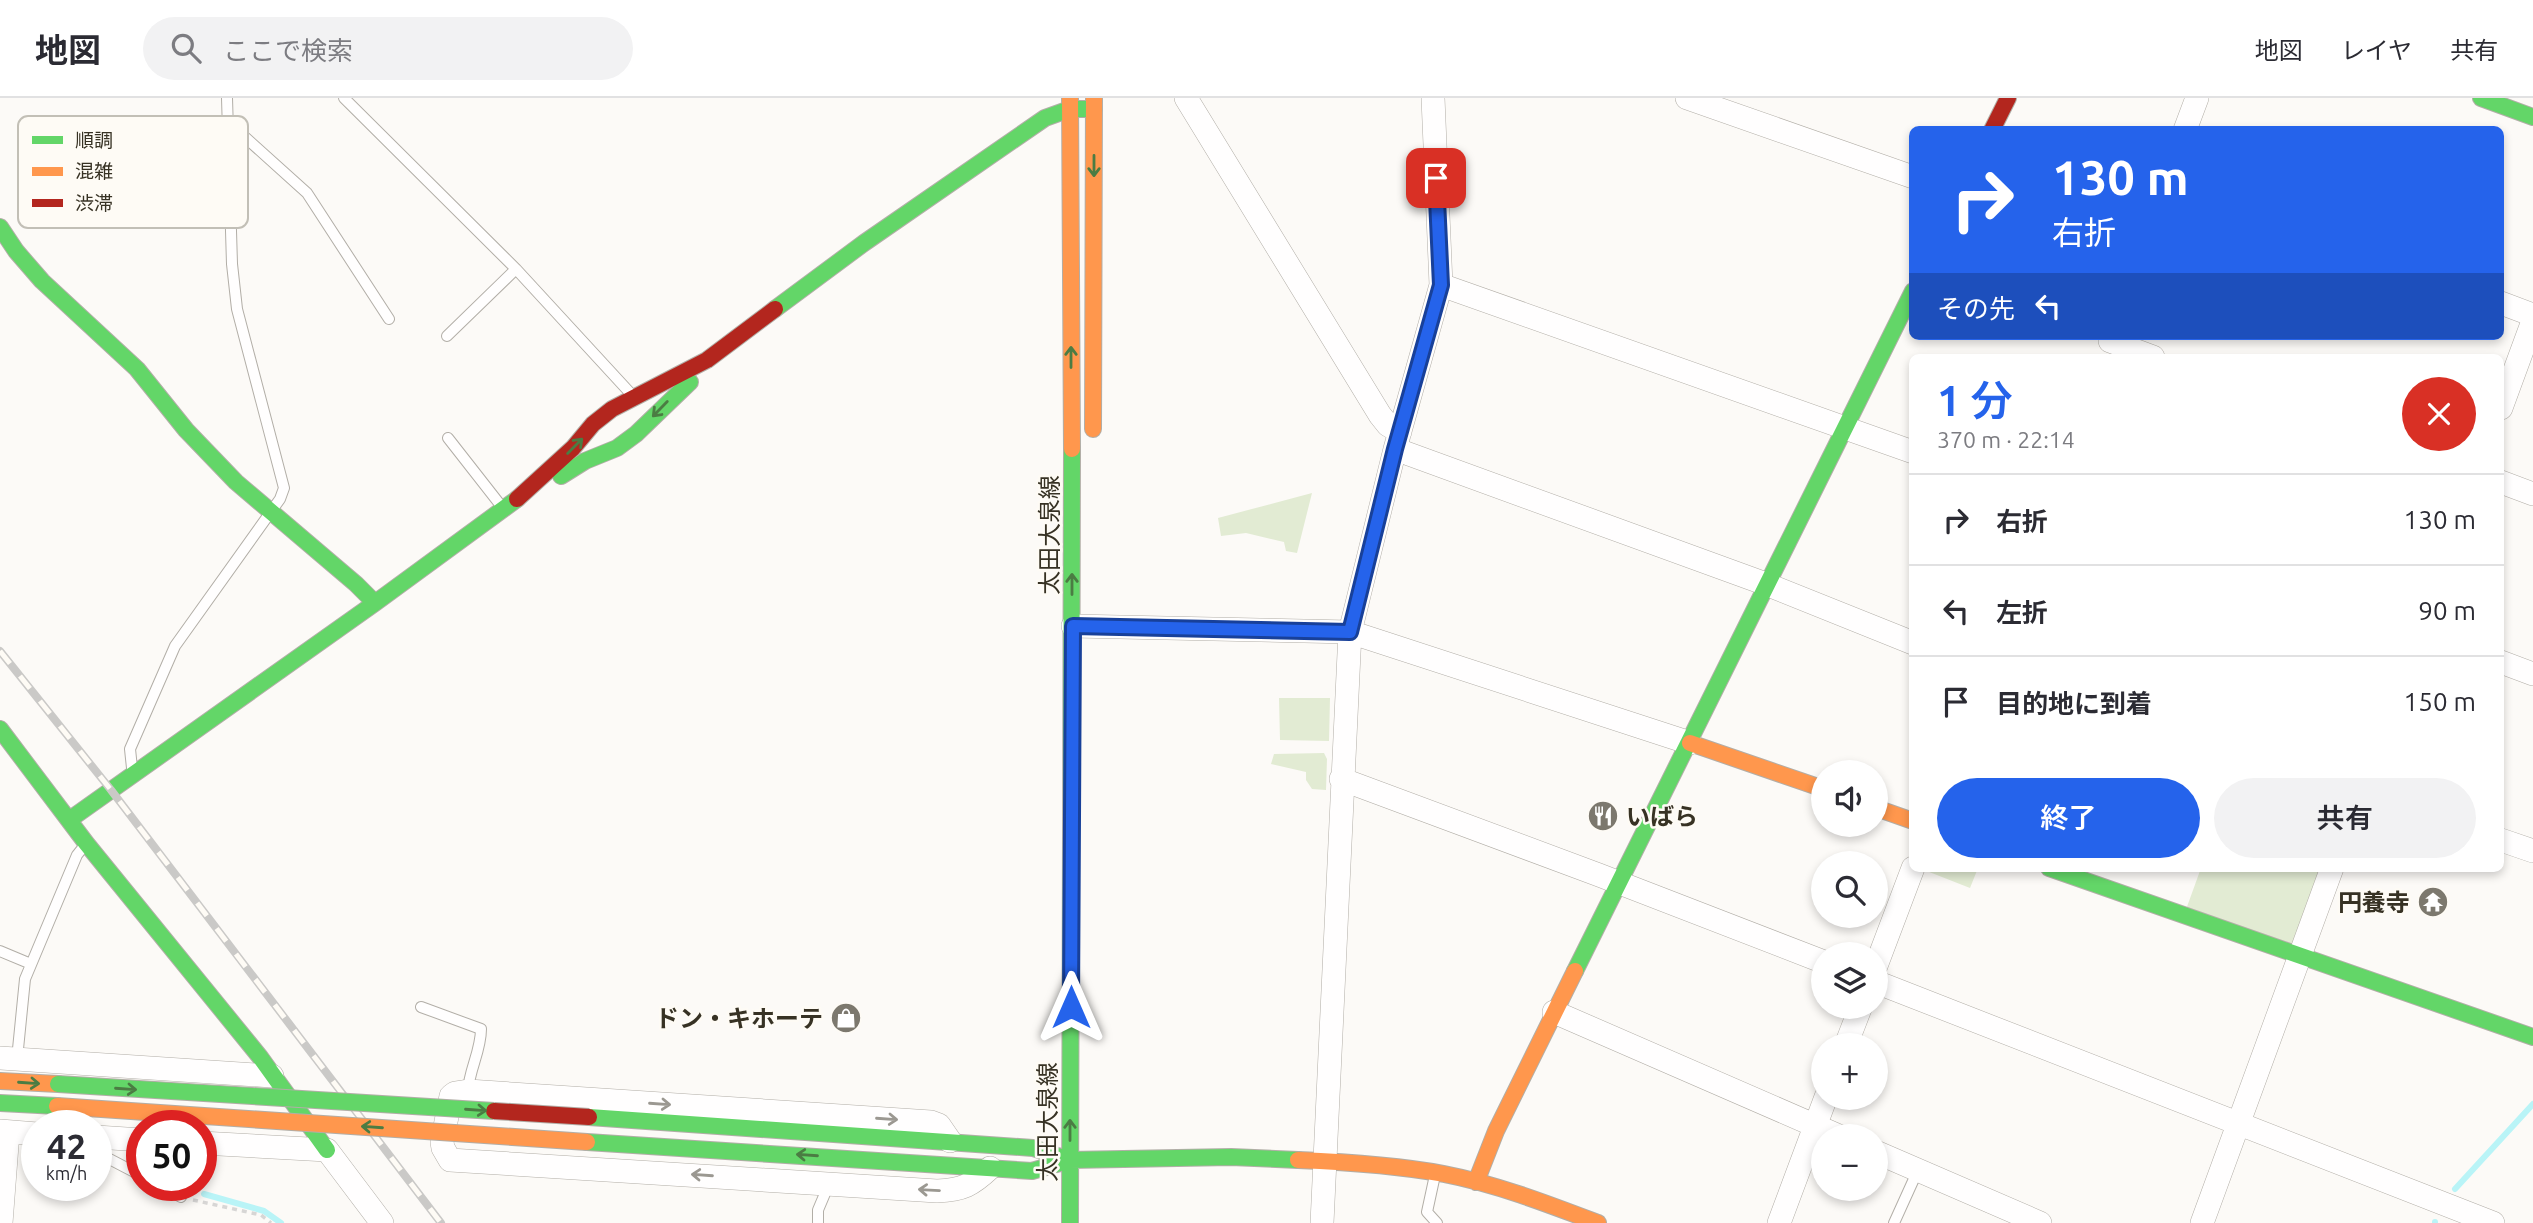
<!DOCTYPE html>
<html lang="ja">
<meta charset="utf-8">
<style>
:root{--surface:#fff;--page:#f2f2f3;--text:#2b2b33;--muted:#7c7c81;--line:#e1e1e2;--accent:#2563eb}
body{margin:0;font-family:Ubuntu,"Noto Sans JP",sans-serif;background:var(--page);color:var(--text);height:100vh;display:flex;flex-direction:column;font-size:26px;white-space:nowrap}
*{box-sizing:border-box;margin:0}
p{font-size:23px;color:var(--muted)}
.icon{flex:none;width:38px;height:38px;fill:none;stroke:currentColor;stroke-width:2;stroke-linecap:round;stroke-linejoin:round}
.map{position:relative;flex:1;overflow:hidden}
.drawer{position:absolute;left:1909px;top:256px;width:595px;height:518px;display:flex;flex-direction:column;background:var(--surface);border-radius:10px;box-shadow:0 4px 10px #0003}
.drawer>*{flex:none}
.banner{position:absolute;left:1909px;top:28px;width:595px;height:214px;border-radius:10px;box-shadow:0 4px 10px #0003;background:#2563eb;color:#fff;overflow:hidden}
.tools{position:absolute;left:1811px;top:662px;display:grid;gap:14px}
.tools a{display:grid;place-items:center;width:77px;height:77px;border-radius:50%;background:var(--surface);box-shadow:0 4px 10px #0003;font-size:35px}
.speed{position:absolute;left:21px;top:1012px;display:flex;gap:14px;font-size:35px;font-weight:700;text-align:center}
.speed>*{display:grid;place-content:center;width:91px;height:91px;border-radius:50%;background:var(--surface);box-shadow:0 4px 10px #0003;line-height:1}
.speed small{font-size:18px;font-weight:400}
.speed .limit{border:10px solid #d22;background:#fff;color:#111}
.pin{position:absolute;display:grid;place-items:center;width:60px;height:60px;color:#fff;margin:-30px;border-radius:14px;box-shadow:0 4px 10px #0006}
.me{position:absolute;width:77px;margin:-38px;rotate:0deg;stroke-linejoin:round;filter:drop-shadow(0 0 5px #0008)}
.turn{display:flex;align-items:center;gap:24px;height:147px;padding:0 28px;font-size:32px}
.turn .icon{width:91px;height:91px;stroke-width:2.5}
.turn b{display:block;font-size:49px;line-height:60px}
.then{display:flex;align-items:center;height:66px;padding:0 28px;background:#0003;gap:14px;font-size:26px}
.round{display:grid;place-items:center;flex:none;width:74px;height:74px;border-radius:37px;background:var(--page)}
.head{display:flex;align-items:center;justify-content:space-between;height:119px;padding:0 28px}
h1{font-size:42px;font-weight:600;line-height:52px;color:var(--accent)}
.button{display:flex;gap:14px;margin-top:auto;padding:14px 28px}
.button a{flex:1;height:80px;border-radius:42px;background:var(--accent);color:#fff;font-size:28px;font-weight:600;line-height:80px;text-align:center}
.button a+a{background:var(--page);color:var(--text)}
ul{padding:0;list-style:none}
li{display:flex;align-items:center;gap:21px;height:91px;padding:0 28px;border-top:2px solid var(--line)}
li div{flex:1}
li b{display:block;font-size:26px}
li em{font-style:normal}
header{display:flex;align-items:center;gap:42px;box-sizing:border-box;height:98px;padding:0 35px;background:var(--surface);border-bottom:2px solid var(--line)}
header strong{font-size:33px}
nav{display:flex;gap:38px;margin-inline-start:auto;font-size:24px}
.search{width:490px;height:63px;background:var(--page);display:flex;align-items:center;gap:18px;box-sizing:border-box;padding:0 24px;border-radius:38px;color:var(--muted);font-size:26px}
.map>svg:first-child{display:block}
.green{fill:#e2ebd3}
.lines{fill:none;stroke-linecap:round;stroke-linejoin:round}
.stream{stroke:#b9f4f7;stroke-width:6}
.lane-casing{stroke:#b2aea7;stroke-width:12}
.street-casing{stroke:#b2aea7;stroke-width:24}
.fast-casing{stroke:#b2aea7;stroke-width:18}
.slow-casing{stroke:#b2aea7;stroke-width:18}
.jam-casing{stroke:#b2aea7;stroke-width:18}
.path{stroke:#d7d6d5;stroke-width:3.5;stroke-dasharray:5 5;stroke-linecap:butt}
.lane{stroke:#fffefe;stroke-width:10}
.street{stroke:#fffefe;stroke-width:23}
.fast{stroke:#63d668;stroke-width:16}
.slow{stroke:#ff974d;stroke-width:16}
.jam{stroke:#b3261e;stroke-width:16}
.rail-casing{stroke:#cac9c7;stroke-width:8}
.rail{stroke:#fefbf5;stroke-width:5;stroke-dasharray:16;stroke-linecap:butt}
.fast-bridge-casing{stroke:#b2aea7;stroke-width:18;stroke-linecap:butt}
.slow-bridge-casing{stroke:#b2aea7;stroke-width:18;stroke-linecap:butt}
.jam-bridge-casing{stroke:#b2aea7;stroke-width:18;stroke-linecap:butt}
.fast-bridge{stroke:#63d668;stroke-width:16}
.slow-bridge{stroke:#ff974d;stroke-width:16}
.jam-bridge{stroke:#b3261e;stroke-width:16}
.oneway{stroke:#4b7c43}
.oneway2{stroke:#9b9891}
.route-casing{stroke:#184099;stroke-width:18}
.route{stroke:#2563eb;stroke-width:12}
.labels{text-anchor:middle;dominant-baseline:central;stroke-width:5;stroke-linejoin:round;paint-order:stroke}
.street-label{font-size:24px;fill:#373224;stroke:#fefbf5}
.poi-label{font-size:24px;font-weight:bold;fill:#373224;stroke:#fefbf5;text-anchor:end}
.key{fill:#fefbf5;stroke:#c2bfb6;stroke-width:2}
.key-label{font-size:19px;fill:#373224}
</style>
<header>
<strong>地図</strong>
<div class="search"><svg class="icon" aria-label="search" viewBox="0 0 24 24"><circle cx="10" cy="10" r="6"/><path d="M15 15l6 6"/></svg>ここで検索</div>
<nav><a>地図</a><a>レイヤ</a><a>共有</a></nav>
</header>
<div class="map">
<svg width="2533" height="1125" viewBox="0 0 2533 1125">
<rect width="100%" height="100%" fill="#fcfaf7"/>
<!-- green -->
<path class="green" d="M1312,395L1297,455L1286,453L1284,444L1246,435L1221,438L1218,420Z
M1279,600H1330L1329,643L1280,642Z
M1324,655L1327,661L1326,692L1312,691L1306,682V674L1271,666L1274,656Z
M1919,770H1978L1970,790Z
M2201,770H2332L2300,858L2184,817Z"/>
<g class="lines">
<!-- stream -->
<path class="stream" d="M2455,1091L2533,1006
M204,1096L264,1113L281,1125
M2435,1125V1124"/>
<!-- lane casing -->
<g class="lane-casing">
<path id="lane" d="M344,0L516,171L632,297
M227,23L307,95L389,221
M447,238L516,171
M448,340L502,409
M132,670L130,651L175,548L280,401L284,390L237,211L232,166L227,0
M0,853L31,866
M421,909L481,931C481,953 469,972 468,993
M17,961L25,881L77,757L85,747
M96,1054L142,1078
M1435,1077L1427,1114L1437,1125
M158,1087L181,1099
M818,1125V1112L829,1086
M1894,1125L1918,1072"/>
</g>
<!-- street casing -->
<g class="street-casing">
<path id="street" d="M1186,0L1380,317L1388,327L1400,334
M1687,0L1913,79
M2185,32L2197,0
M1441,187L1913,354
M2501,205L2533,217
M2110,243L2153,259
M2501,310L2533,223
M1395,351L1766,486L1913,545
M2501,384L2533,396
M1073,528L1350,534L1690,645
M2501,564L2533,576
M1341,681L1599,777L1824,864
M2501,742L2533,753
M1876,868L1913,770
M1876,884L2493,1125
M1554,914L1839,1038
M1846,947L1861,908
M0,960L272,978
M0,1033L37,1036
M96,1039L142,1042
M950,1043L939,1027L931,1024L468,993L455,995L451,998L442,1044L443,1050L450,1062L937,1093C963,1092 972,1087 990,1070
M201,1045L327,1052L382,1125
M1876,1054L2040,1125
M1,1125L8,1034
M1322,1125L1350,534L1395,351L1441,187L1433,0
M1779,1125L1826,999
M2202,1125L2332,770"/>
</g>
<!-- fast casing -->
<g class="fast-casing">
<path id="fast" d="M2481,0L2533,19
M0,129L16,153L42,183L137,271L186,332L236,384L356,486L375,505
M775,211L864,145L1045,20L1070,11H1094
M561,378L585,363L617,350L636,336L690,284
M0,631L86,745L260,959L327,1052
M69,722L375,505L517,401
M2049,770L2533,939
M1575,873L1913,193
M0,1005L57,1008
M589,1019L1033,1050L1070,1062
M587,1044L1032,1073L1070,1062L1231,1059L1298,1062
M1070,1125L1072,351"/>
</g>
<!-- slow casing -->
<g class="slow-casing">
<path id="slow" d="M1070,0L1072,351
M1093,331L1094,0
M1690,645L1824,691
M1876,710L1913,723
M0,983L58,986
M1298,1062C1347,1064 1396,1067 1444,1076C1496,1086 1548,1106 1598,1125
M1476,1084L1496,1033L1575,873"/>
</g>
<!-- jam casing -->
<g class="jam-casing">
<path id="jam" d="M1992,32L2008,0
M517,401L573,350L593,326L612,311L707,262L775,211"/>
</g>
<!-- path -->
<path class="path" d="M193,1102L261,1117L271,1125"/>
<!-- lane -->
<use href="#lane" class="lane"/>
<!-- street -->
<use href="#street" class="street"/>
<!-- fast -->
<use href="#fast" class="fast"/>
<!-- slow -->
<use href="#slow" class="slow"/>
<!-- jam -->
<use href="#jam" class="jam"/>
<!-- rail casing -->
<g class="rail-casing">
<path id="rail" d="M0,553L111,692L441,1125"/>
</g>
<!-- rail -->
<use href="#rail" class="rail"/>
<!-- fast-bridge casing -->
<g class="fast-bridge-casing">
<path id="fast-bridge" d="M58,986L494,1013"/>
</g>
<!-- slow-bridge casing -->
<g class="slow-bridge-casing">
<path id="slow-bridge" d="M57,1008L587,1044"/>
</g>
<!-- jam-bridge casing -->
<g class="jam-bridge-casing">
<path id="jam-bridge" d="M494,1013L589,1019"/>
</g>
<!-- fast-bridge -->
<use href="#fast-bridge" class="fast-bridge"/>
<!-- slow-bridge -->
<use href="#slow-bridge" class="slow-bridge"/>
<!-- jam-bridge -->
<use href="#jam-bridge" class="jam-bridge"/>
</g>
<!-- one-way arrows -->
<defs><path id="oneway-shaft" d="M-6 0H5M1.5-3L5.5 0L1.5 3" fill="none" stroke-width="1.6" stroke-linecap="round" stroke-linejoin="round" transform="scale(1.75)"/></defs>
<g class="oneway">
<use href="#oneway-shaft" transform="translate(1094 68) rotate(90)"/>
<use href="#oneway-shaft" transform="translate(1071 259) rotate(-90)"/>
<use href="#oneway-shaft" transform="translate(660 311) rotate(134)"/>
<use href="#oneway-shaft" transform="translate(575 348) rotate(-45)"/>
<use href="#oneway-shaft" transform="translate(1072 486) rotate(-90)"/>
<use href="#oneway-shaft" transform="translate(29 985) rotate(4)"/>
<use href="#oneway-shaft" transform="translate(126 991) rotate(4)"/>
<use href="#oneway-shaft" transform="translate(476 1012) rotate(4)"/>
<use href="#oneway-shaft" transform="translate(372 1029) rotate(-176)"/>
<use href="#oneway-shaft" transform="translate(1070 1032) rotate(-90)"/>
<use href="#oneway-shaft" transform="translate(807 1057) rotate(-176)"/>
</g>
<g class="oneway2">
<use href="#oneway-shaft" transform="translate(660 1006) rotate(4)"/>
<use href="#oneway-shaft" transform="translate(887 1021) rotate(4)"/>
<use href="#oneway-shaft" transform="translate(702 1077) rotate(-176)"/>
<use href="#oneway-shaft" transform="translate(929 1092) rotate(-177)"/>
</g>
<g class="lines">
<!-- route casing -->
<g class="route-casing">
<path id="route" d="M1071,909L1073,528L1350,534L1395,351L1441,187L1436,80"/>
</g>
<!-- route -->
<use href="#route" class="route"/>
</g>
<!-- icons -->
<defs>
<g id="restaurant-disc" transform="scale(1.575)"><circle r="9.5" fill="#7c786e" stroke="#fefbf5"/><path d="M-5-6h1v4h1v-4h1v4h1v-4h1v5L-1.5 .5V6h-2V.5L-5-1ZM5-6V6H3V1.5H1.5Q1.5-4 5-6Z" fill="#fff"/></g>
<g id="temple-disc" transform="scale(1.575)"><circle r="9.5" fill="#7c786e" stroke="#fefbf5"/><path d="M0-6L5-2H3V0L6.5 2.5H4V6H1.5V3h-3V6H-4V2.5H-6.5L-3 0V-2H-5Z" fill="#fff"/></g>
<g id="shop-disc" transform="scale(1.575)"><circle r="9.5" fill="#7c786e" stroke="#fefbf5"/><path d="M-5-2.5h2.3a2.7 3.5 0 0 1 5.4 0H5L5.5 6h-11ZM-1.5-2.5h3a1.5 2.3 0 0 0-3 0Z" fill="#fff"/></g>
</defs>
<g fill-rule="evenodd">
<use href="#restaurant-disc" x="1603" y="718"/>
<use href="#temple-disc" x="2433" y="804"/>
<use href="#shop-disc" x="846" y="920"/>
</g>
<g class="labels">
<!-- street labels -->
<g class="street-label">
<text transform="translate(1049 437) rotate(-90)">太田大泉線</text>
<text transform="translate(1047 1024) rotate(-90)">太田大泉線</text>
</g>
<!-- poi labels -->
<g class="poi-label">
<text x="1626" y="718" text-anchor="start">いばら</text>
<text x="2410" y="804">円養寺</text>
<text x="823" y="920">ドン・キホーテ</text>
</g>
</g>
<!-- legend -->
<rect x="18" y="18" width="230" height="112" rx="10" class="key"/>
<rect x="32" y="38" width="31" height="8" fill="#63d668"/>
<rect x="32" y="69" width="31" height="9" fill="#ff974d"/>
<rect x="32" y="101" width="31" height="8" fill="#b3261e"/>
<g class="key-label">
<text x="75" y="49">順調</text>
<text x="75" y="80">混雑</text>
<text x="75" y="112">渋滞</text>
</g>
</svg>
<div class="tools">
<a><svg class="icon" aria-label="sound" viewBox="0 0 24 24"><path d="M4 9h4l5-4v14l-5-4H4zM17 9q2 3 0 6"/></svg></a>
<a><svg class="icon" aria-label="search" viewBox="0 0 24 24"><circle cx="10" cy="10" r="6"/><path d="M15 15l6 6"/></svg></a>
<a><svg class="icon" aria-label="layers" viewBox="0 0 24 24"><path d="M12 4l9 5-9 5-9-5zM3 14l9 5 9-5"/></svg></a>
<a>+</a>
<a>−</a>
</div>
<div class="speed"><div>42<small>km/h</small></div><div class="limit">50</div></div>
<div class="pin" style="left:1436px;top:80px;background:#d93025"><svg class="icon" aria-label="arrive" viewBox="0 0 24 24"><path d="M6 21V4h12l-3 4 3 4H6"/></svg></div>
<svg class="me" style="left:1071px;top:909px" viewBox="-20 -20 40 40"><path d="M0-17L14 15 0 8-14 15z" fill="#2563eb" stroke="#fff" stroke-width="4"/></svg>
<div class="banner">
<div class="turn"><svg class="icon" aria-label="right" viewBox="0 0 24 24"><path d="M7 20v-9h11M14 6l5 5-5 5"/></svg><div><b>130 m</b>右折</div></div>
<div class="then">その先<svg class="icon" aria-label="left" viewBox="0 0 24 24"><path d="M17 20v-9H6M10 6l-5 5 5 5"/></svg></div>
</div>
<section class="drawer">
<div class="head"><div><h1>1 分</h1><p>370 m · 22:14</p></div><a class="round" style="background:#d93025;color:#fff"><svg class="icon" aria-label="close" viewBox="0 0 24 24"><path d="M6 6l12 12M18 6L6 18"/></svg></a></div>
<ul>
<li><svg class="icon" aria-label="right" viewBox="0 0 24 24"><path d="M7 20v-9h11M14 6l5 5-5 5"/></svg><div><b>右折</b></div><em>130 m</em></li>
<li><svg class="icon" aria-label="left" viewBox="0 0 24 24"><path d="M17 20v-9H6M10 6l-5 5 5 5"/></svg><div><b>左折</b></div><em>90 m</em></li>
<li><svg class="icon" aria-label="arrive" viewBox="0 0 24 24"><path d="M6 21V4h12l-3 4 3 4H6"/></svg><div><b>目的地に到着</b></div><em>150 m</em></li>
</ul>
<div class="button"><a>終了</a><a>共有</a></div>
</section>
</div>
